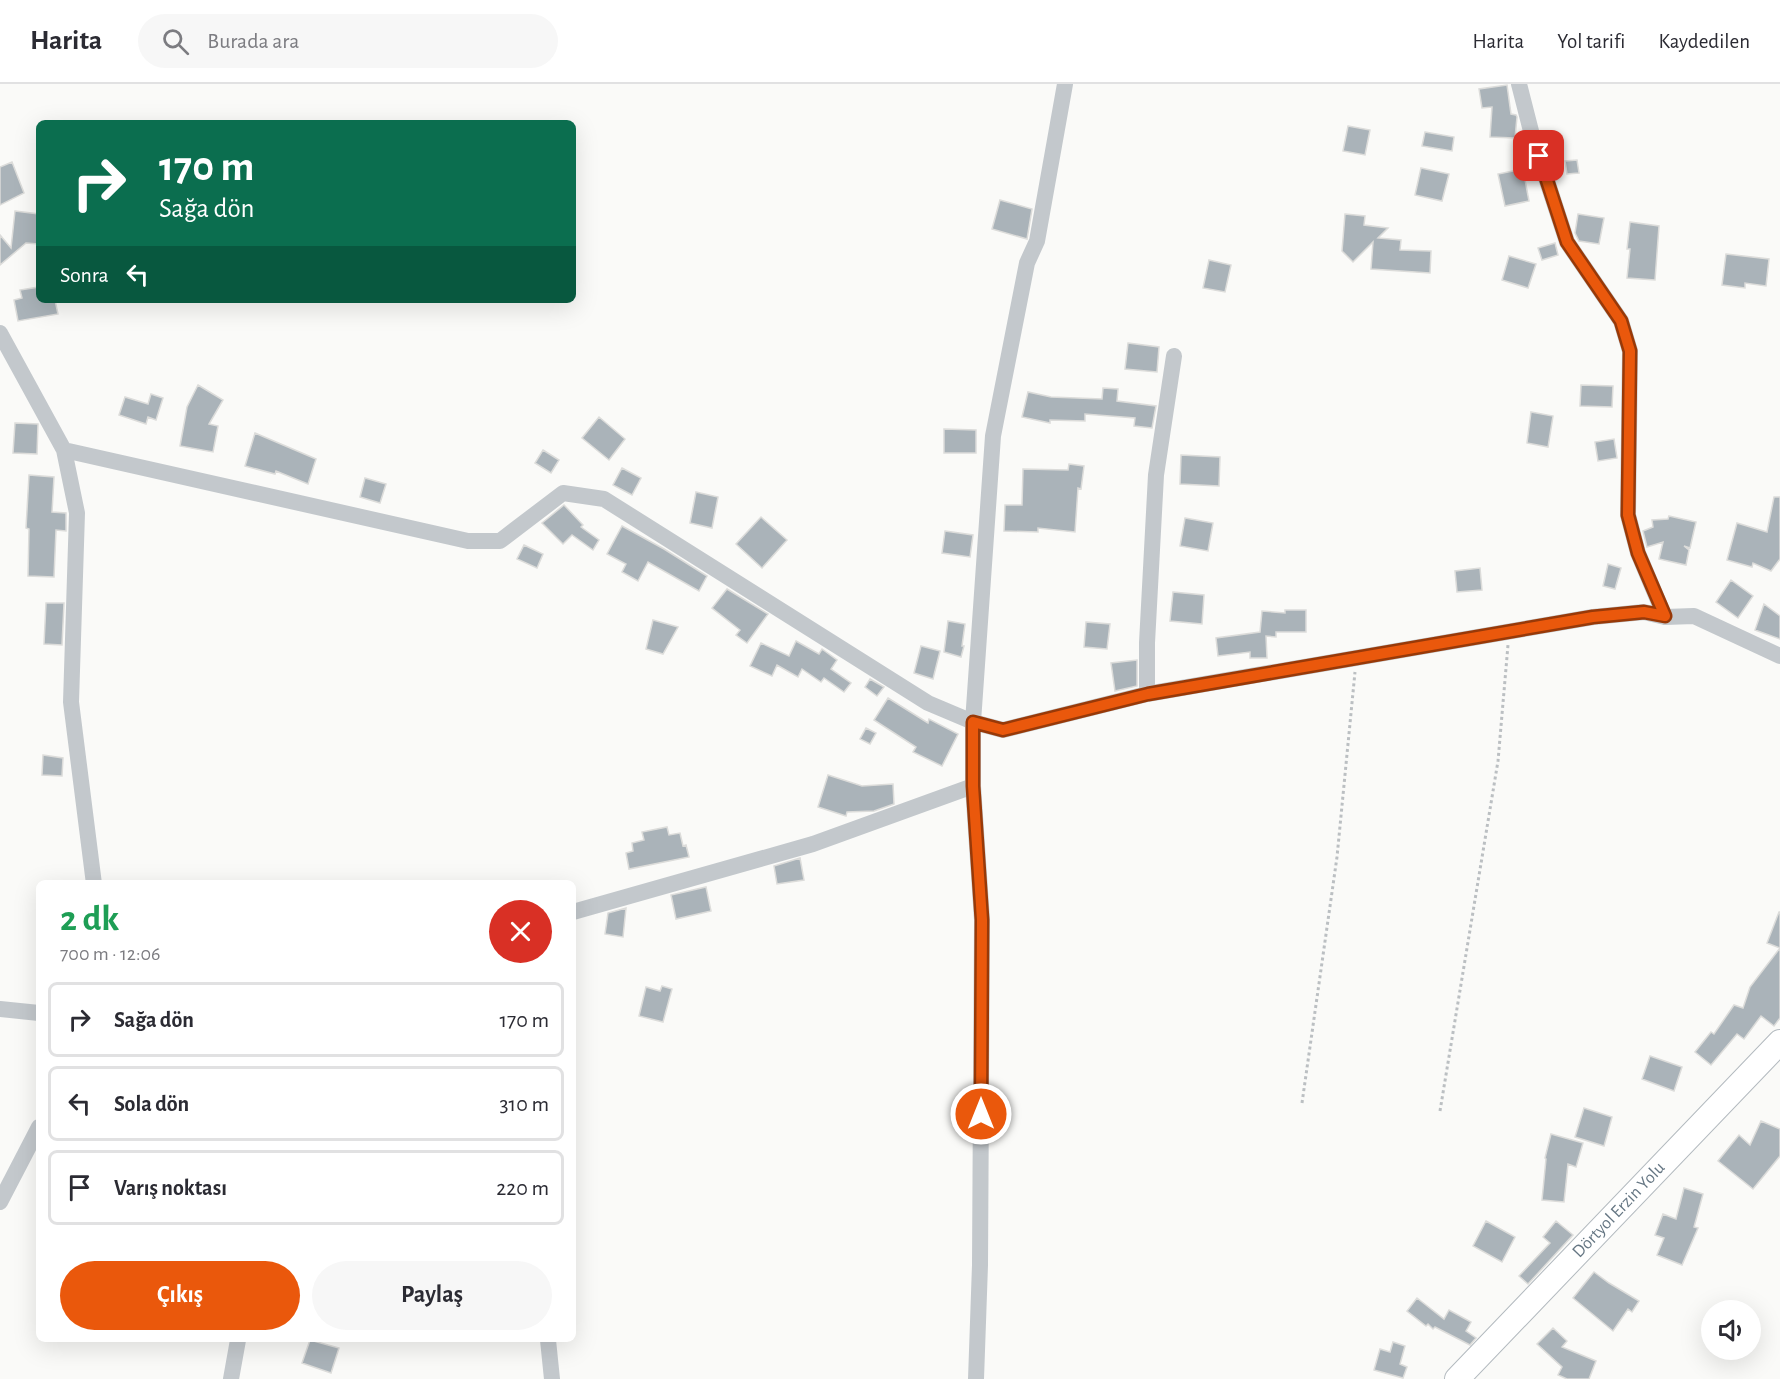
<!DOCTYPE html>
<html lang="tr">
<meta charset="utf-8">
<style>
:root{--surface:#fff;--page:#f7f7f7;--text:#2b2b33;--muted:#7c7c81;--line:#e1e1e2;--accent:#ea580c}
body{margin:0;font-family:"Alegreya Sans",sans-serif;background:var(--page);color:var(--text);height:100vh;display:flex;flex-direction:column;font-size:22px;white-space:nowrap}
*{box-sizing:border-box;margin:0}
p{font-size:20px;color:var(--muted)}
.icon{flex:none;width:33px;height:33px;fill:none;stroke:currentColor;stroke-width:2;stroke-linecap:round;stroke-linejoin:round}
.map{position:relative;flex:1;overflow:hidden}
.side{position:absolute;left:36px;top:796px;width:540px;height:462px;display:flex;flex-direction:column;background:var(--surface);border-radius:9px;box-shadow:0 6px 24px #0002}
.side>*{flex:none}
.banner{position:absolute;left:36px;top:36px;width:540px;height:183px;border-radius:9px;box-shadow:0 6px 24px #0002;background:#0b6e4f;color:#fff;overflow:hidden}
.tools{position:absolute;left:1701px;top:1216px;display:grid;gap:12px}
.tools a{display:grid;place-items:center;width:60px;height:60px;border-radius:50%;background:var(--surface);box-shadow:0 6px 24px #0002;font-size:30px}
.pin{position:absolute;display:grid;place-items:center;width:51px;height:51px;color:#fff;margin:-26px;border-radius:12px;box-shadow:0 3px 9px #0006}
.me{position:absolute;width:66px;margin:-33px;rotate:0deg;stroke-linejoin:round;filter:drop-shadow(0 0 4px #0008)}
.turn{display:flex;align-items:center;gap:21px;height:126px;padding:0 24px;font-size:27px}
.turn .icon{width:78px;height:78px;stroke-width:2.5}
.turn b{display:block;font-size:42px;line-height:51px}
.then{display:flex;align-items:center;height:57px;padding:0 24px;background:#0003;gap:12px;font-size:22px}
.round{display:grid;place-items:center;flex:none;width:63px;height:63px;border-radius:32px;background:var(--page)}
.head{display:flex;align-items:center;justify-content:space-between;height:102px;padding:0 24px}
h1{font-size:36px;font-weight:700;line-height:45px;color:#1e9e55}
.action{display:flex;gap:12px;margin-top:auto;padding:12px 24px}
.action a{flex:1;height:69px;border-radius:36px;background:var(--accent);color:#fff;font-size:24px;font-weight:700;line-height:69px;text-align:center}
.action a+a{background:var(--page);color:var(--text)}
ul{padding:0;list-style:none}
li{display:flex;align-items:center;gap:18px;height:75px;margin:0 12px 9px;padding:0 12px;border:3px solid var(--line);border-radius:9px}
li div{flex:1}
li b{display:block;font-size:22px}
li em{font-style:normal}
header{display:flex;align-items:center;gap:36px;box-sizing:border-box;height:84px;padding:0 30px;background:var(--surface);border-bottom:2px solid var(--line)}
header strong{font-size:28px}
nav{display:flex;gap:33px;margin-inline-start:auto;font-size:21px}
.search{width:420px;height:54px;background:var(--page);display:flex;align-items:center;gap:15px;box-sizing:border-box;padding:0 21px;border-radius:33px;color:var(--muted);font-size:22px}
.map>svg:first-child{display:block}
.building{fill:#aab3b9;stroke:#dcdcda;stroke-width:1.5}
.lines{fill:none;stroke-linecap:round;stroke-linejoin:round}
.secondary-casing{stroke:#b3babf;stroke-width:26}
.path{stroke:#bbbfc2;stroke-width:3;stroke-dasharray:3 3;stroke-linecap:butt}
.minor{stroke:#c3c8cc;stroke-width:16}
.secondary{stroke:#fff;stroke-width:24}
.route-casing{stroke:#983908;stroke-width:15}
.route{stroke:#ea580c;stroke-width:10}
.labels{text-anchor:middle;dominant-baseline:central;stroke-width:6;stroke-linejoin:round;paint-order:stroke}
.street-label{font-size:18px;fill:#657683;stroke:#fff}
</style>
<header>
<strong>Harita</strong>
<div class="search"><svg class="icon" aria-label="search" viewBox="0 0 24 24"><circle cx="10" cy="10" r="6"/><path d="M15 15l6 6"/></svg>Burada ara</div>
<nav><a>Harita</a><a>Yol tarifi</a><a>Kaydedilen</a></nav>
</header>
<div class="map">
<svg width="1780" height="1295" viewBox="0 0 1780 1295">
<rect width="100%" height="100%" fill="#fafaf8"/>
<!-- building -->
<path class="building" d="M1507,1L1511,30L1516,31L1517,33L1515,54L1490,53L1492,23L1482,24L1479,5Z
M1348,42L1370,46L1365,71L1343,67Z
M1425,48L1454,53L1452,67L1422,62Z
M1577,76L1579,89L1567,90L1565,77Z
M12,78L24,109L0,121V83Z
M1421,84L1449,90L1442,117L1415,111Z
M1523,85L1529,117L1505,122L1498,90Z
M1000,116L1032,125L1027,155L992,145Z
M15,127L39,130V160L26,159L0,181V151L11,164Z
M1345,130L1365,132L1364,141L1388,144L1378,154L1401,156L1400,166L1431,167L1430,189L1371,185L1373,158L1353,178L1342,167Z
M1578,130L1604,134L1599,160L1579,157L1575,149Z
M1630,138L1659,142L1655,196L1627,194L1630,165H1627Z
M1555,159L1558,171L1542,176L1538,164Z
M1726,170L1769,175L1766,202L1745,199V204L1722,201Z
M1509,172L1536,180L1528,204L1502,196Z
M1209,176L1231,181L1225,208L1203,204Z
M39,203V216H55L58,230L18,237L14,216L22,214L20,206Z
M1128,259L1159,263L1157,288L1125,285Z
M198,301L223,316L209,340L218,342L213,368L180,362L187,323Z
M1581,301L1613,302L1612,323L1580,322Z
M1103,304L1118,305L1117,317L1156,322L1152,344L1134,342L1135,334L1085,330V337L1050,336V339L1022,333L1028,308L1051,313L1102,315Z
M151,310L163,314L156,336L148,333L146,340L119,331L125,313L148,320Z
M1531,328L1553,332L1548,363L1527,359Z
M599,333L625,355L609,376L582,354Z
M15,339L38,340L37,370L13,369Z
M944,345L976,346V369H944Z
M255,349L316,375L308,400L276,387L275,390L245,382Z
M1614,355L1617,374L1598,377L1595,358Z
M543,366L559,376L551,389L535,379Z
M1181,371L1220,373L1219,402L1180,400Z
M1069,380L1084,382L1081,405L1078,404L1075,448L1038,444V448L1004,447L1005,421H1022L1023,385L1068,386Z
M622,384L641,394L632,411L613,401Z
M29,391L54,393L52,428L66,429V447L56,446L54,493L28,492L29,445L26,444Z
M365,394L386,400L380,419L360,413Z
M696,408L718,413L712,444L690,439Z
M1774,413H1780V475L1771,487L1753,479L1752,483L1727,476L1737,439L1767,448Z
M564,421L583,441L581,443L599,456L593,466L572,451L563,460L542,439Z
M1669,432L1696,438L1690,464L1684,462L1689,466L1686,481L1659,475L1663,458L1647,463L1643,447L1653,443L1652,436L1668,435Z
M761,433L787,456L762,484L736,460Z
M1185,434L1213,439L1208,467L1180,462Z
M622,442L664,465L707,492L699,507L648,478L638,497L622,488L626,480L607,470Z
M945,447L973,451L970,473L942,469Z
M524,461L543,470L537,484L517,475Z
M1608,480L1621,484L1615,505L1603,502Z
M1480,484L1482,506L1457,508L1455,487Z
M1731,496L1753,512L1738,534L1716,518Z
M727,505L768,530L747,559L736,551L740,546L712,524Z
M1173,508L1204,511L1202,540L1170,537Z
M46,519H64L62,561L44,560Z
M1764,520L1780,532V555L1755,546Z
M1285,526H1306V548H1276V553L1266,552L1267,574H1250V568L1218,572L1216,554L1260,548L1262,527L1285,529Z
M653,536L678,543L663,570L646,565Z
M948,537L965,540L962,562H964L961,573L944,568Z
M1086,538L1110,540L1107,565L1084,563Z
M796,557L819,570L822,565L837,576L831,585L851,599L844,608L824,594L821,598L802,585L798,593L777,581L772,592L750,582L761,559L789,572Z
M921,562L940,567L933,595L914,589Z
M1137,576V602L1115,607L1111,579Z
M870,595L884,603L877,612L865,603Z
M888,614L928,639L929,635L958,650L942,682L913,668L916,663L874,636Z
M866,644L876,649L870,660L860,655Z
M43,671L63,674L62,692L42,691Z
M828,691L862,702L893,700L894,720L874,727L847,728L846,732L818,723Z
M667,743L669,751L680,749L683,762L686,761L689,773L629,785L626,769L633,767L632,759L644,756L642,748Z
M800,774L804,796L777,800L774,782Z
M706,803L711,827L676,835L671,811Z
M626,824L623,853L605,850L608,829Z
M1779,828H1780V934L1774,942L1761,932L1744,955L1737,950L1711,981L1695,968L1711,948L1714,950L1734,921L1743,924L1750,903L1780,864L1767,859Z
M662,902L672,905L663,938L639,932L646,903L660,907Z
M1650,972L1682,983L1674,1007L1642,995Z
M1584,1024L1612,1033L1604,1062L1575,1053Z
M1761,1037L1780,1045V1072L1753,1105L1718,1077L1739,1051L1750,1061Z
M1551,1050L1583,1059L1576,1083L1568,1080L1564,1118L1542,1116L1546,1075L1545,1074Z
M1684,1104L1703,1110L1694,1143L1698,1144L1682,1181L1657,1171L1664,1154L1655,1151L1663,1130L1676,1135Z
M1486,1137L1515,1153L1502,1178L1473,1162Z
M1556,1137L1573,1151L1528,1200L1519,1192L1550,1159L1543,1153Z
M1594,1188L1609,1199L1639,1217L1632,1228L1628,1225L1613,1247L1573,1214Z
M1417,1214L1444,1235L1449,1226L1471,1238L1466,1247L1476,1254L1470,1261L1435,1243L1433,1245L1428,1240L1426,1242L1407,1227Z
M1553,1244L1567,1257L1562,1263L1596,1277L1589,1295H1567L1558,1291L1562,1283L1537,1260Z
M310,1256L339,1264L331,1289L302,1279Z
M1393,1258L1405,1262L1400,1280L1407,1283L1403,1294L1374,1286L1380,1265L1390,1268Z"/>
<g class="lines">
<!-- secondary casing -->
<g class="secondary-casing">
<g id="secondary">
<path id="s1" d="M1457,1295L1780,958"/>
</g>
</g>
<!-- path -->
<path class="path" d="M1302,1019L1337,773L1355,588
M1440,1027L1498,677L1508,561"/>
<!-- minor -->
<path class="minor" d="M1519,0L1532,51L1567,158L1621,237L1630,267L1628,431L1638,469L1665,533
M0,249L64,366L77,429L71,618L94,800
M64,366L468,457H500L563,409L604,415L928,619L973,638L1003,646L1147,610L1593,533L1644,528L1665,533L1694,532L1780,572
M1147,610V559L1156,391L1174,272
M573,828L813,760L973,702
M0,925L39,929
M0,1118L39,1043
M548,1256L552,1295
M231,1295L238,1256
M976,1295L980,1181L982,836L973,702V638L993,352L1027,179L1037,157L1065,0"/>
<!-- secondary -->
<use href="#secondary" class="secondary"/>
</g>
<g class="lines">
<!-- route casing -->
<g class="route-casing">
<path id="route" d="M981,1030L982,836L973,702V638L1003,646L1148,610L1593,533L1644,528L1665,532L1638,469L1628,431L1630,267L1621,237L1567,158L1539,72"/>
</g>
<!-- route -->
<use href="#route" class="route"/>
</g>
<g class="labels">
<!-- street labels -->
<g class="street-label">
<text stroke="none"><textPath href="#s1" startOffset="234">Dörtyol Erzin Yolu</textPath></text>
</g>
</g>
</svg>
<div class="tools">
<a><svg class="icon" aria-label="sound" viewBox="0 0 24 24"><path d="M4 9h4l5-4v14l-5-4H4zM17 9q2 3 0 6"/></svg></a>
</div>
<div class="pin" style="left:1539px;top:72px;background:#d93025"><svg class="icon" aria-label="arrive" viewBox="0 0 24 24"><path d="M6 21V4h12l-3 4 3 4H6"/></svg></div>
<svg class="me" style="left:981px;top:1030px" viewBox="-20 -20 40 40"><circle r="17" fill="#ea580c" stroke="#fff" stroke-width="3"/><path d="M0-11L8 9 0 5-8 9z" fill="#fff"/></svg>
<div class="banner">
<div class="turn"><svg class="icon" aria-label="right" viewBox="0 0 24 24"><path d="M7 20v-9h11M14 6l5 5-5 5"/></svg><div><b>170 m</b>Sağa dön</div></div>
<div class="then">Sonra<svg class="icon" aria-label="left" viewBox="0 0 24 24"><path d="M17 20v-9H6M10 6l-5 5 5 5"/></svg></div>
</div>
<section class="side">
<div class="head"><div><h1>2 dk</h1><p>700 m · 12:06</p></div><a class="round" style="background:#d93025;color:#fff"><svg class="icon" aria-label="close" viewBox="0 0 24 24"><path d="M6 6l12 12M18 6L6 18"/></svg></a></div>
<ul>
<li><svg class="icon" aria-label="right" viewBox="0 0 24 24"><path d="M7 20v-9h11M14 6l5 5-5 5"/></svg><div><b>Sağa dön</b></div><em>170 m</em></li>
<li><svg class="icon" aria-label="left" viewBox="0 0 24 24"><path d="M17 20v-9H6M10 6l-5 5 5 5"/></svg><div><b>Sola dön</b></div><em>310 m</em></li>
<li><svg class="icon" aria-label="arrive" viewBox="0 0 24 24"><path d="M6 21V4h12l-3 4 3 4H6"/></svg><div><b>Varış noktası</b></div><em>220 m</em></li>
</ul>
<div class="action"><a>Çıkış</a><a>Paylaş</a></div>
</section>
</div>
